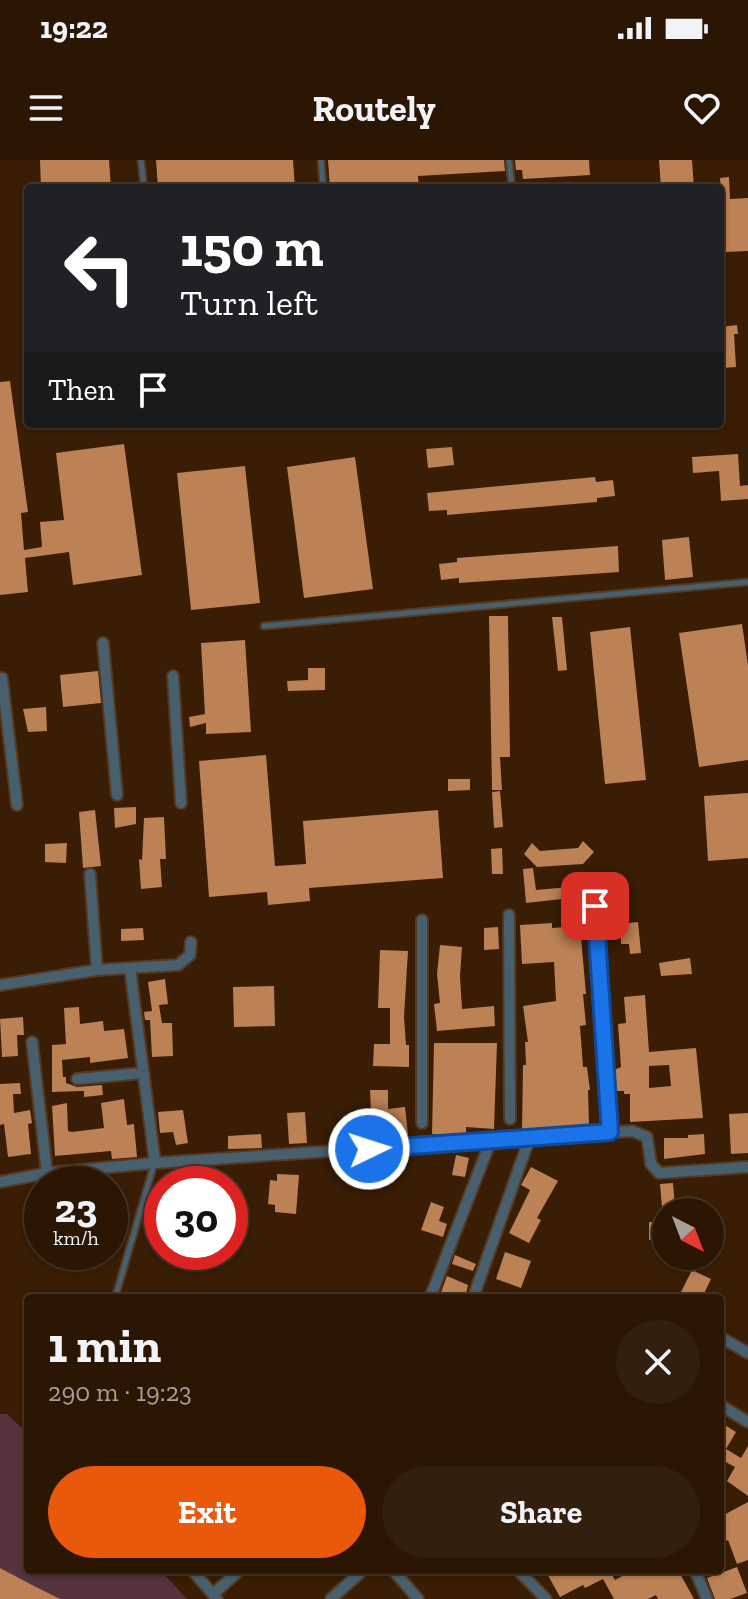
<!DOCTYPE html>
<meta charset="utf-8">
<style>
:root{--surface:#2b1604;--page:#331f0e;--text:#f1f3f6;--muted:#a69f9a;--line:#473526;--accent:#ea580c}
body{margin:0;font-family:"Zilla Slab",serif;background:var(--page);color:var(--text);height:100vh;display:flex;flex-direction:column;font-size:30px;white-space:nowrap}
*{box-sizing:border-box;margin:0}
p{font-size:26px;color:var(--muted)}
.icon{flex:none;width:44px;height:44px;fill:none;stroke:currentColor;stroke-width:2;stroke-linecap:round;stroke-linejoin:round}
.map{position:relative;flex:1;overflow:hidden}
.panel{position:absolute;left:24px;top:1134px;width:700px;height:280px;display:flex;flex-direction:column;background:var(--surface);border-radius:8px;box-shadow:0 2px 6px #0004,0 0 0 2px var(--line)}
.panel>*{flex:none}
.guide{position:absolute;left:24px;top:24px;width:700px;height:244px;border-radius:8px;box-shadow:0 2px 6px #0004,0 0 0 2px var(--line);background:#202124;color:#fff;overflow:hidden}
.needle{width:52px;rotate:138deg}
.tools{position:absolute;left:652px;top:1038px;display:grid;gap:16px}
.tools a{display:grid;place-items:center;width:72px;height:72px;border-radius:50%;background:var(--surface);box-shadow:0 2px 6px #0004,0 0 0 2px var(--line);font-size:40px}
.speed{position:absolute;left:24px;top:1006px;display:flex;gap:16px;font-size:40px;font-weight:700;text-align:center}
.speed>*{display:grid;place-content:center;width:104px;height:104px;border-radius:50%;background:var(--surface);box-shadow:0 2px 6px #0004,0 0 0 2px var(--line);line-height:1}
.speed small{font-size:20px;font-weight:400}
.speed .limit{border:12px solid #d22;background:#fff;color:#111}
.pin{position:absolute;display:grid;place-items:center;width:68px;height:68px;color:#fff;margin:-34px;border-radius:16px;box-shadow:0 4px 12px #0006}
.me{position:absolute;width:88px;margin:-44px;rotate:86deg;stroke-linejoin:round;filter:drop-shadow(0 0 6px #0008)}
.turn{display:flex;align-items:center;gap:28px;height:168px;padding:0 24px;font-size:36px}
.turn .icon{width:104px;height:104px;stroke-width:2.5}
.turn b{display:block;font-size:56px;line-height:68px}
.then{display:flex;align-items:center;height:76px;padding:0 24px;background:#0003;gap:16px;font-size:30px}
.round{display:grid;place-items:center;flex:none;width:84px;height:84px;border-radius:42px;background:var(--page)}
.overview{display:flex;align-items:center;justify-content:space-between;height:136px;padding:0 24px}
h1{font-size:48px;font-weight:800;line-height:60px}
.action{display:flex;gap:16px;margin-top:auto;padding:16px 24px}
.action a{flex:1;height:92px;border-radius:48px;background:var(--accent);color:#fff;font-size:32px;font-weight:800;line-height:92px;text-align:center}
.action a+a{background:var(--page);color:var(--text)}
.status{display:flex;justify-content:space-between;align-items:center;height:56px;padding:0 40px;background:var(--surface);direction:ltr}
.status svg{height:22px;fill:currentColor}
header{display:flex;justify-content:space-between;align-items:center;height:104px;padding:0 24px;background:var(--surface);font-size:36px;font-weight:800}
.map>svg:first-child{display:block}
.green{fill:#56343f}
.building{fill:#bc8154;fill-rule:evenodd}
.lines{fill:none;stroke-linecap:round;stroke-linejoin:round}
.service-casing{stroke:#543a23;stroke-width:9}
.minor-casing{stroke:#543a23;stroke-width:14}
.service{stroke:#485f6e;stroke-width:5}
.minor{stroke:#485f6e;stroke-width:10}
.route-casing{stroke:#114b97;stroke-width:20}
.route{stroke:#1a73e8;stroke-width:14}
</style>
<div class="status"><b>19:22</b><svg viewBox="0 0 49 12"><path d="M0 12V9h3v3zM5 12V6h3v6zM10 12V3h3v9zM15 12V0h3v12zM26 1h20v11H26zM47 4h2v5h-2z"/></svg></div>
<header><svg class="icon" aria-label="menu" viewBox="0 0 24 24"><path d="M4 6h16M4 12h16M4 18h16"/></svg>Routely<svg class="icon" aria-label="heart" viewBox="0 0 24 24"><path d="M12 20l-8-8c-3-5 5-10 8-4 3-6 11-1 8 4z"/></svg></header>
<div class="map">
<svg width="748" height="1439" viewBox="0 0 748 1439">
<rect width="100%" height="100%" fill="#391d05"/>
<!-- green -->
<path class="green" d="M0,1254H7L28,1274V1410H160L187,1439H0Z"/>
<!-- building -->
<path class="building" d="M40,0H109L111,28H41Z
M156,0H293L295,28H158Z
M328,0H504L505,11L418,16L419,28H330Z
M515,0H589L590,15L523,19L522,10H516Z
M659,0H692L694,28H661Z
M729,17L730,39L748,38V91L725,92L720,18Z
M737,165L738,174H734L736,207L722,208L720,167Z
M10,221L28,352L21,353L24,390L42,387L40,362L64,360L56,293L124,284L142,415L73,425L69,392L25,398L28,432L0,435V222Z
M452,287L454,305L428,308L426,289Z
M738,294L740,326L748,325V339L721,341L719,311L693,313L692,297Z
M355,297L373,429L304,438L287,307Z
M245,306L260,443L191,450L177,313Z
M595,317L596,322L613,320L615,336L597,338V342L447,355V350L429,351L427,333Z
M689,377L693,417L665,420L662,380Z
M618,386L619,412L459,423V418L441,420L439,404L457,402V398Z
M489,456H508L510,597H500L502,630H492Z
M552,457H562L567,510L558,511Z
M742,464L748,505V600L699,607L679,473Z
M630,467L646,620L605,624L590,472Z
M245,480L251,572L206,574V563L190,567L189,557L205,554L201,483Z
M308,508H325V530L288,531L287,521L308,520Z
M98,511L101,543L63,547L60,515Z
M46,547L47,571L28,572L23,549Z
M266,595L275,706L306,704L303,661L438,650L443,718L309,728L310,741L268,745L267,732L209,737L199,601Z
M448,619H470V630L448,631Z
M500,631L503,667L494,668L492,632Z
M748,633V698L708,701L704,636Z
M136,647V664L115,668L114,648Z
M95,650L101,706L83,708L79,652Z
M164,657L166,699H160L162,727L141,729L139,699L142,700L144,658Z
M583,681L594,692L583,704L537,707L524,694L532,683L540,691L578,688Z
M67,683L66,703L45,702V684Z
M502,688L503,714H492L491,689Z
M533,708L536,730L569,727L571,738L526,743L523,709Z
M638,762L641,793L630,794L629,784H621L620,764Z
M552,763V768L580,766L586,834H583L586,865L580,866L583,907H587L590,930H588L589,966L522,970L523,905H526L525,882H528L523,846L556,841L554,802L522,804L520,765Z
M498,767L499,789L484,790V768Z
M143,768L144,780L121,781V769Z
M440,785L462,787L460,816L462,849L494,846L495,866L437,871L434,844L440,843L437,814Z
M380,790L408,791L404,857L406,885H409V907L373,906L374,884H390V848H378Z
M690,798L692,814L661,816L659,803Z
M165,819L168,844L159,845L162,863H172L173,896L152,897L150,860H145L144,852L152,851L148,822Z
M274,826L275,866L234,867L233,827Z
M645,835L649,892L696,888L703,958L630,962V934H624V931H615L614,910L621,907L618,864L626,863L624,837ZM669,905L671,926L649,928V906Z
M79,847L80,864L103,861L104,871L124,869L128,898L90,903V897L62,900L63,917H66V923L77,927L102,925L103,935L84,937V931L52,932V885L66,884L64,848Z
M23,857L24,875H17L18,896L2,897L0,859Z
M434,883H497L494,969L466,967V974H432Z
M20,923L21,934H13L14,953L30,950L32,963L28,964L31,994L8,997L4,964L0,965V924Z
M370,930H388V949L405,947L408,975L337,981V968H348V959L368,958L367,952L371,951Z
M124,939L127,965L134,964L137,997L112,999L111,991L55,996L52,946L67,943L68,971L72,972L104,968L101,943Z
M183,950L188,983L176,985L173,972L160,973L158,952Z
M305,952L307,983L289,984L287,953Z
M748,953V993L731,994L729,954Z
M261,974L262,988L228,989V976Z
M704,974L705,994L664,999V978H688V975Z
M456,995L469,998L465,1017L452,1015Z
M531,1007L558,1021L537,1058L541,1060L529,1083L509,1073L530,1030L521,1025Z
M277,1014L299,1015L296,1054L275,1052V1045L268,1044L270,1020L277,1021Z
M673,1023L675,1046L662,1047L660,1024Z
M431,1042L444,1047L439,1061L447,1064L443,1077L421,1070Z
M649,1062H666V1080H649Z
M505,1092L531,1101L521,1128L496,1119Z
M455,1095L476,1104L473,1111L452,1104Z
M692,1110L711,1119L702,1138H678Z
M447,1116L468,1125L465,1138H439Z
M720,1262L736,1272L726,1289L741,1298L748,1286V1336L727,1321L735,1307L720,1299Z
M748,1342V1400L737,1404L728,1380L720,1384V1357Z
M737,1407L747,1433L730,1439H715L707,1418Z
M0,1408L30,1424L60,1439H0Z
M545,1410H621L612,1415L615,1420L633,1410H678L694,1439H658L656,1435L648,1439H614L603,1419L585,1428L583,1425L560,1437Z"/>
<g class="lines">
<!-- service casing -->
<g class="service-casing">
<path id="service" d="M141,0L144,28
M321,0L323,28
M509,0L512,28
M264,466L748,422
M115,1138L154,1004"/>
</g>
<!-- minor casing -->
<g class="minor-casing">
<path id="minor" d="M103,483L117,635
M173,516L181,643
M2,518L17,645
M90,714L97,810
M595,746L610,972
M509,755L510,959
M422,760V963
M130,808L155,1003
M0,825L97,810L178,805L190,795L191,782
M32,882L47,1013
M77,919L143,913
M0,1022L47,1013L155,1003L632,971L647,977L651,1004L659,1013L748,1007
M430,1138L491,980
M473,1138L530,977
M720,1177L748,1193
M720,1245L748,1262
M192,1410L217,1439
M393,1410L418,1439
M518,1410L546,1439
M695,1410L707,1439
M213,1434L240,1410
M331,1439L363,1410"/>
</g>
<!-- service -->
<use href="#service" class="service"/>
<!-- minor -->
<use href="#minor" class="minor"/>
</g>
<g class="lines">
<!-- route casing -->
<g class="route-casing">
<path id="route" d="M369,989L610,972L595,746"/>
</g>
<!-- route -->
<use href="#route" class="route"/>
</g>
</svg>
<div class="tools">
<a><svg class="needle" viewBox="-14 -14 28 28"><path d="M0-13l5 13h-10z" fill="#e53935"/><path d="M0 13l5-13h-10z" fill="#a69f9a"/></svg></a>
</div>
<div class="speed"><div>23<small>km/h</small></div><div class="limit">30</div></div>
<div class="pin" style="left:595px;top:746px;background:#d93025"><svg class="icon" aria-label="arrive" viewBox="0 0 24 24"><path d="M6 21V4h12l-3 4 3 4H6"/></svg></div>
<svg class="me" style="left:369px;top:989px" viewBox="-20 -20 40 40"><circle r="17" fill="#1a73e8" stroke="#fff" stroke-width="3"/><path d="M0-11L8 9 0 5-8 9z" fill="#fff"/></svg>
<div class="guide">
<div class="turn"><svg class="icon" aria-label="left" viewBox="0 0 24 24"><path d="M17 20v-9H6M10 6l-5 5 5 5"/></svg><div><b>150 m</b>Turn left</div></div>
<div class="then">Then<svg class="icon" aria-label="arrive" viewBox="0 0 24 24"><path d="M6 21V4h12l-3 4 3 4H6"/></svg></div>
</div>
<section class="panel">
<div class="overview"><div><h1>1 min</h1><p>290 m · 19:23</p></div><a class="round"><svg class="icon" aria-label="close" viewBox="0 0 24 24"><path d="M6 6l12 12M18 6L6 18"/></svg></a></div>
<div class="action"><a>Exit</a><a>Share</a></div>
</section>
</div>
